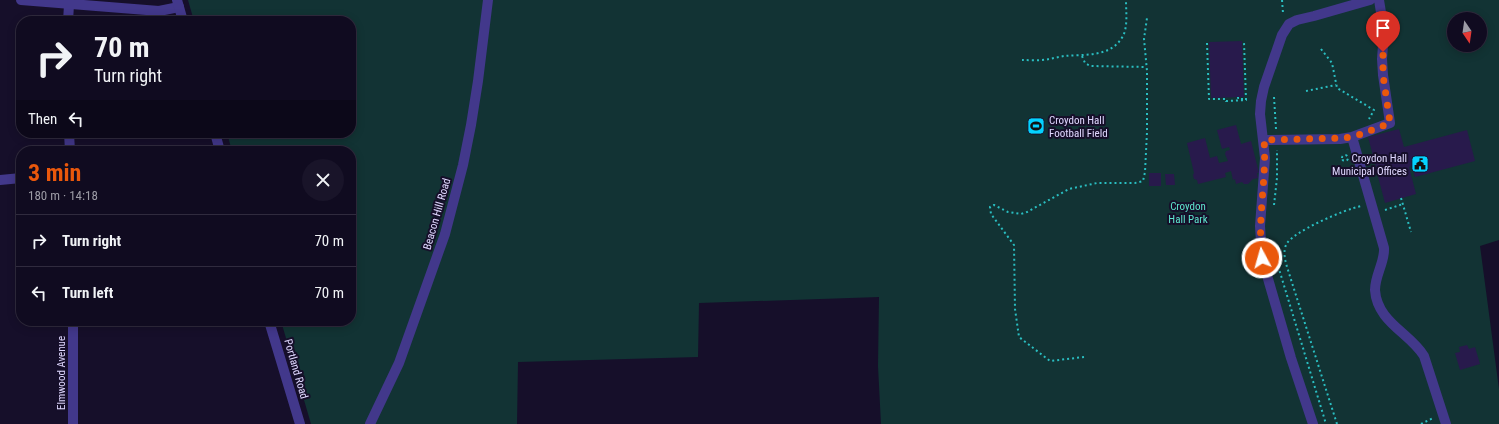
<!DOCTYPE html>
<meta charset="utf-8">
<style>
:root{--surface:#100b20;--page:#191429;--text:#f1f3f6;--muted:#9c9ba5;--line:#302b3e;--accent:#ea580c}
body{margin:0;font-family:"Roboto Condensed",sans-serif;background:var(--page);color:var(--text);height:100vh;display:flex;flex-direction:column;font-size:15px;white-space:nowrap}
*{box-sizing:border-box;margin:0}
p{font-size:13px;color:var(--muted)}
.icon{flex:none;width:22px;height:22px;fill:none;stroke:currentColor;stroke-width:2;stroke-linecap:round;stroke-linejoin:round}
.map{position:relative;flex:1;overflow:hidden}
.side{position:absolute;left:16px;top:146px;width:340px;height:180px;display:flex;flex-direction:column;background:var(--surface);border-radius:16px;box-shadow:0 2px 10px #0003,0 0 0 1px var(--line)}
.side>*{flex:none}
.top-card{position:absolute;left:16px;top:16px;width:340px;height:122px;border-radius:16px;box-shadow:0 2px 10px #0003,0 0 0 1px var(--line);background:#100b20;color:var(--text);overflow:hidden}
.needle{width:26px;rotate:167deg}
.controls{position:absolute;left:1447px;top:12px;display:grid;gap:8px}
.controls a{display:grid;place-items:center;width:40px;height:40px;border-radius:50%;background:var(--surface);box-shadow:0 2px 10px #0003,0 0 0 1px var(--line);font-size:20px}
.pin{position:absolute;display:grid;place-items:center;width:34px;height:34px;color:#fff;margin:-41px -17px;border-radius:50% 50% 50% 0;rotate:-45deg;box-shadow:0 0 4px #0007}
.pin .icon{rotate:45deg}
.me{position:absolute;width:44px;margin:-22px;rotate:354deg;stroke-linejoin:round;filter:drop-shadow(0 0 3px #0008)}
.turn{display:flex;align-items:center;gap:14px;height:84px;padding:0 12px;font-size:18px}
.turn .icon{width:52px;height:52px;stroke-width:2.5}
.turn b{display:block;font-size:28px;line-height:34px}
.then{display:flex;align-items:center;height:38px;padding:0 12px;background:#0003;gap:8px;font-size:15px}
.round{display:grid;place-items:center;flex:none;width:42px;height:42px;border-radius:21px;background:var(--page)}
.head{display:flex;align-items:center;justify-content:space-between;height:68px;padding:0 12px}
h1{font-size:24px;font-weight:700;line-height:30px;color:var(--accent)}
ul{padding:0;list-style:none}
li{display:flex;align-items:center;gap:12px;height:52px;padding:0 12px;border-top:1px solid var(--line)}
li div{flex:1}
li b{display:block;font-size:15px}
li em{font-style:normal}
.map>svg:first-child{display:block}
.green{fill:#123334;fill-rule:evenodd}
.building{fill:#281a4c}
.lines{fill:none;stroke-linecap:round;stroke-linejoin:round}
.path{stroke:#2abec1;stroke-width:2;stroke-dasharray:2 3;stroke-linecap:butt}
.minor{stroke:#42388b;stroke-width:10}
.tertiary{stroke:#42388b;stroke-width:10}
.route{stroke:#ea580c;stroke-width:7;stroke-dasharray:0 12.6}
.labels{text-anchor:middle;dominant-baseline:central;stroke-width:4;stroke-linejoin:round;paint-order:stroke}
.poi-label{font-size:11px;fill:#e0d8ff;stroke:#160f2a;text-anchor:start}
.park-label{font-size:11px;fill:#5ee6ce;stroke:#160f2a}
.street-label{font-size:11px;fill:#e0d8ff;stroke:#160f2a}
</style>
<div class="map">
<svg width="1499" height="424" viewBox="0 0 1499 424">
<rect width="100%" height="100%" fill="#160f2a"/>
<!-- green -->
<path class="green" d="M188,0H1499V240L1480,246L1499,389V424H881L878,366L879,297L699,303L698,357L518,362L517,424H311L281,321H351V151H232L227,133H351V21H194ZM1454,19H1480V45H1454Z"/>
<!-- building -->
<path class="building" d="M1242,41L1244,97L1211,98L1209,42Z
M1236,125L1241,144L1251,141L1259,173H1257L1258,178L1253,179L1248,184H1244L1242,182L1236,184L1235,179L1233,180L1231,171L1225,173L1226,177L1198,184L1197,180L1194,179L1193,175L1194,173L1187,143L1205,138L1210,158L1217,156L1219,163L1228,161L1225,154L1226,151L1230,150L1229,147L1222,149L1217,130Z
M1399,129L1404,147L1467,130L1475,161L1415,177L1412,166L1409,167L1416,194L1385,203L1377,173L1372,175L1370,169L1376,167L1368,137Z
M1149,173H1161V186H1149Z
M1165,174H1174L1175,185H1166Z
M1467,345L1469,349L1475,347L1480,364L1460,370L1455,353L1460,352L1459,347Z"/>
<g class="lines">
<!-- path -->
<path class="path" d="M1282,0L1283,13
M1207,43L1209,99H1226V101L1246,100L1244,42
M1321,49L1332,63L1337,88L1374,110L1369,119
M1082,56L1085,63L1090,66L1146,67
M1022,60C1030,60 1041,61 1049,59C1054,58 1059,57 1064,56C1084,54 1111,58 1123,36C1128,26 1126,12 1126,0
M1306,91L1336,85
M1238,97V98H1242V100
M1274,97L1276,129
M1342 158a3 3 0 1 1 6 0a3 3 0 1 1-6 0Z
M1401,198L1411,232
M1274,205L1277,178V150
M1385,210L1403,204
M1273,247L1279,269L1326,424
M1084,357L1050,361L1019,337L1015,309L1014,245L991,214L990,207L994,205L1008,212L1021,214L1027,212L1069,189L1097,183H1135L1143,181L1145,172L1147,132V71L1144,39L1147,18
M1337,424L1287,267C1285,260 1283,252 1286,245C1291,232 1346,209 1361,206
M1421,424L1433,418"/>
<!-- minor -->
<path class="minor" d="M21,0L159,11L179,7
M68,21L69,5
M69,133L70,151
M1352,137L1390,123L1383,75L1382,59L1384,31L1379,0
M1264,140L1340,139L1352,137L1384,248C1385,262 1375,275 1375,290C1377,322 1410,333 1424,356L1446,424
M0,180L21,178
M73,321V424
M370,424L399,363L445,234L463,165L471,125L478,81L488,0
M1313,424L1291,358L1262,258L1260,226L1265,158L1260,114L1261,101L1264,87L1282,35L1289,24L1297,20L1314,16L1370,0"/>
<!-- tertiary -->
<path class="tertiary" d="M177,0L183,21
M215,133L220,151
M269,321L300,424"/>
</g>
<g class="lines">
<!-- route -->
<path class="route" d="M1262,258C1257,218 1267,179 1264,140L1345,138L1362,134L1390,123L1383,75V52"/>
</g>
<!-- icons -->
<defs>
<g id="stadium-square" transform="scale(0.9)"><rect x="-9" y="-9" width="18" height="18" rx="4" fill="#04d2ff" stroke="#160f2a"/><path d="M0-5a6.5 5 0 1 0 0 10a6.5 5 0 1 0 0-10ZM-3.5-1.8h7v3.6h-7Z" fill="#111"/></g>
<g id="civic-square" transform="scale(0.9)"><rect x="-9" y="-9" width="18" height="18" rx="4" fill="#04d2ff" stroke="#160f2a"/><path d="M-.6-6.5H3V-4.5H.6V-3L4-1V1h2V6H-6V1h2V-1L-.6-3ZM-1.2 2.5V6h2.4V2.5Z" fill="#111"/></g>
</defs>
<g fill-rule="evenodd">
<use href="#stadium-square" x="1036" y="126"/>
<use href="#civic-square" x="1420" y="164"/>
</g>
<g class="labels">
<!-- poi labels -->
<g class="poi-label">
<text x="1049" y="120">Croydon Hall<tspan x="1049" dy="13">Football Field</tspan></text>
<text x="1407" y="158" text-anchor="end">Croydon Hall<tspan x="1407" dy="13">Municipal Offices</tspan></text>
</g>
<!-- park labels -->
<g class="park-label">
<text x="1188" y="206">Croydon<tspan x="1188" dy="13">Hall Park</tspan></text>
</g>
<!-- street labels -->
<g class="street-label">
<text transform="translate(437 214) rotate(-74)">Beacon Hill Road</text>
<text transform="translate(296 369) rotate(74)">Portland Road</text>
<text transform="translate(61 373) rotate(-90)">Elmwood Avenue</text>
</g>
</g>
</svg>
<div class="controls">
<a><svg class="needle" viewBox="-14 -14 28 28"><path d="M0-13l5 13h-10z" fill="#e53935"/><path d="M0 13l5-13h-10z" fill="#9c9ba5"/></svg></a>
</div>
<div class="pin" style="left:1383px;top:52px;background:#d93025"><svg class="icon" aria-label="arrive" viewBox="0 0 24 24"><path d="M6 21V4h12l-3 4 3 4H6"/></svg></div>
<svg class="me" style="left:1262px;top:258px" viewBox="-20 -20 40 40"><circle r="17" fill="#ea580c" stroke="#fff" stroke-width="3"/><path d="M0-11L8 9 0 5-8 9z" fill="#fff"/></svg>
<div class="top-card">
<div class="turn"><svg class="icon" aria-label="right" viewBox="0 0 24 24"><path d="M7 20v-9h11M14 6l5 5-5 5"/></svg><div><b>70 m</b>Turn right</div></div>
<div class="then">Then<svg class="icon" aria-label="left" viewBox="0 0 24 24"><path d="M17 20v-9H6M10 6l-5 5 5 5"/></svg></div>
</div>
<section class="side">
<div class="head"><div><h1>3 min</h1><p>180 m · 14:18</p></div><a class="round"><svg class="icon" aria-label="close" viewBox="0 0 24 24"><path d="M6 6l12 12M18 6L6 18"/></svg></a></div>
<ul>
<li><svg class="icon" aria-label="right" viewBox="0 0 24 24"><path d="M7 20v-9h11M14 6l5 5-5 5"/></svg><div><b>Turn right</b></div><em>70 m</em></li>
<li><svg class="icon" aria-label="left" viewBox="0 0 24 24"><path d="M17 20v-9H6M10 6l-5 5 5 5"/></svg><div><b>Turn left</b></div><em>70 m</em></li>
</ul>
</section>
</div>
